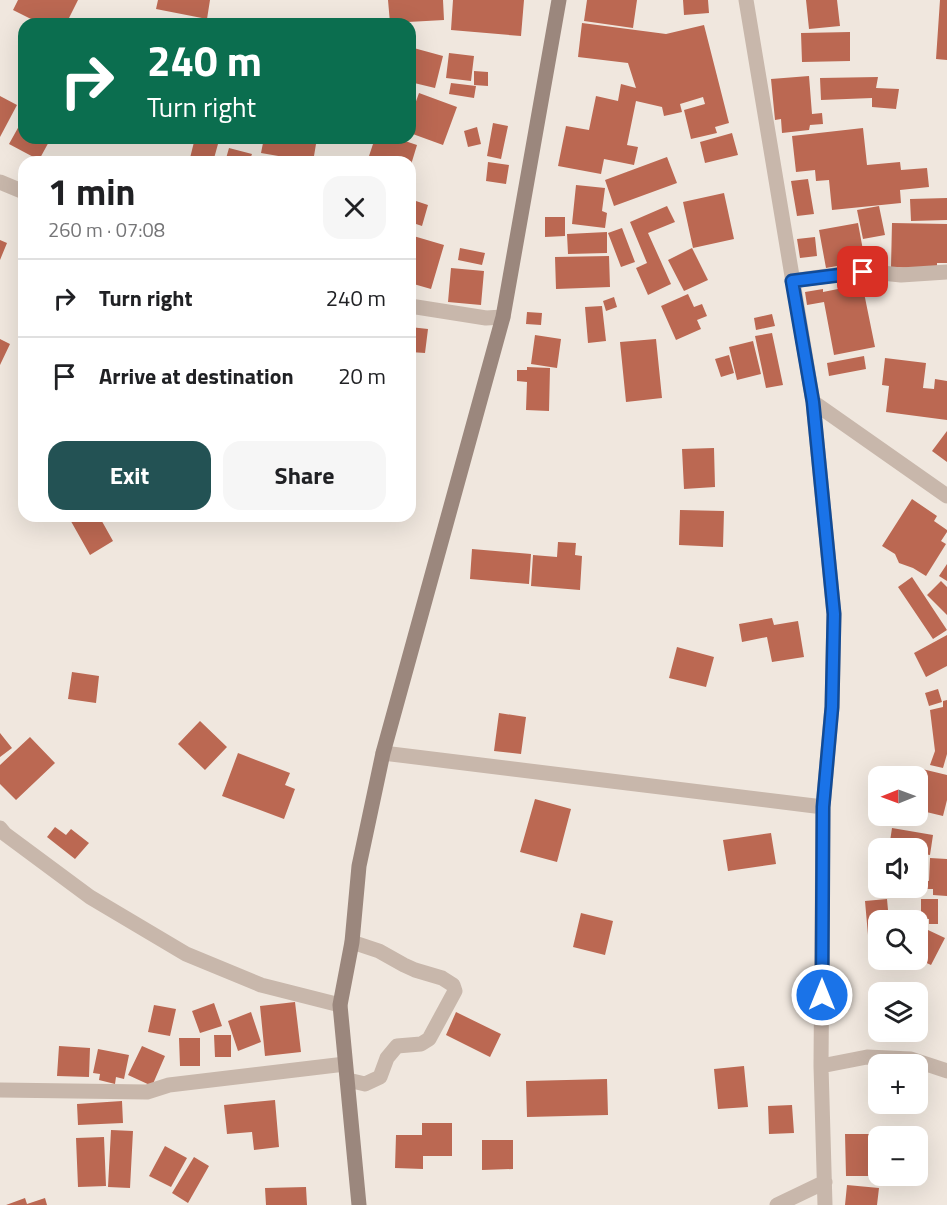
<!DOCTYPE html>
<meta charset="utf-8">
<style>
:root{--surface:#fff;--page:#f6f6f6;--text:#202124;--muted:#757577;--line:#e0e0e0;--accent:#235254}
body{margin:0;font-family:"Titillium Web",sans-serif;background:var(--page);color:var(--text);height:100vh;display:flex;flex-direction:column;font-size:22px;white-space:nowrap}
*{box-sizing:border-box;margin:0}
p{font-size:20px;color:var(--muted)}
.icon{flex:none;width:33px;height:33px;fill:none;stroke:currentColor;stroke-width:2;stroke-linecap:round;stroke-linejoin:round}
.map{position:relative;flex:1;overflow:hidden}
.sheet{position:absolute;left:18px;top:156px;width:398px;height:366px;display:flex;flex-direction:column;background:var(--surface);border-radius:18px;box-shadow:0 6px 24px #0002}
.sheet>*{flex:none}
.top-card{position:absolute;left:18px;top:18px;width:398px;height:126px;border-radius:18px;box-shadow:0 6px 24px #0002;background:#0b6e4f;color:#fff;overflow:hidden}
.needle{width:39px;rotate:269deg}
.buttons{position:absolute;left:868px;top:766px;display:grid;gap:12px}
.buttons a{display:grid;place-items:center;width:60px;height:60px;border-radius:12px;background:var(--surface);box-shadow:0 6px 24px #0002;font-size:30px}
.pin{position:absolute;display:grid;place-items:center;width:51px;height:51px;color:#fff;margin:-26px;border-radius:12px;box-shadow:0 3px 9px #0006}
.me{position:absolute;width:66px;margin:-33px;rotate:0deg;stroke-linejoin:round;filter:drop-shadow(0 0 4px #0008)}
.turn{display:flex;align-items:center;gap:21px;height:126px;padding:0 30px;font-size:27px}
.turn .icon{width:78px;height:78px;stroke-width:2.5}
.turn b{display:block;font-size:42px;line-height:51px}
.round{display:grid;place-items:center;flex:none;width:63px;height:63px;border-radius:18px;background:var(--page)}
.headline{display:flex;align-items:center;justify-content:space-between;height:102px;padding:0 30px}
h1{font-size:36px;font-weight:700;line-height:45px}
.action{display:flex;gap:12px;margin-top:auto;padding:12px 30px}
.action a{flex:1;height:69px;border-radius:18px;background:var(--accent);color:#fff;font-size:24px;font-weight:700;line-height:69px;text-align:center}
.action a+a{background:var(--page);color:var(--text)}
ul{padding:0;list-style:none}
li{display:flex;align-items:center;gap:18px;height:78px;padding:0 30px;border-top:2px solid var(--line)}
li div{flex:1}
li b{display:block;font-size:22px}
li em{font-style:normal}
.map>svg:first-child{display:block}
.building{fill:#bb6852}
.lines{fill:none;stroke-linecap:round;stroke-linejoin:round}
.street{stroke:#c8b7ab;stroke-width:15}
.secondary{stroke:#9b877d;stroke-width:15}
.route-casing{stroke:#114b97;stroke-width:15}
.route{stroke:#1a73e8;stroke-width:10}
</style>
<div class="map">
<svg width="947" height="1205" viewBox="0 0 947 1205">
<rect width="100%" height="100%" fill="#f0e7de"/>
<!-- building -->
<path class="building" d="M18,0H78L66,24H36L37,22L13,10Z
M158,0H210L207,19L156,9Z
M388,0H443L444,20L390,23Z
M453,0H524L521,36L451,30Z
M587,0H637L633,28L584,21Z
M683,0H708L709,13L684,15Z
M806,0H837L840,26L809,29Z
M940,0H947V60L936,59Z
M582,23L666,34L704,25L729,123L715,127L717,133L691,139L684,110L705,104L703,97L680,104L682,112L664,116L662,107L636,101L627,145L638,147L634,165L604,159L601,174L558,166L566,126L589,130L596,96L618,101L621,84L636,88L628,63L578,57Z
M850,32V61L802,62L801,33Z
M410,47L443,56L435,88L410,82Z
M449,53L474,56L471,81L446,78Z
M474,71L488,72V86L474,85Z
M809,76L812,114L822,113L823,124L810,125L809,130L782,133L781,119L775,120L771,79Z
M878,77L876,88L899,89L896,109L872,107V98L821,100L820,78Z
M451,83L476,86L474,98L449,94Z
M419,93L457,107L443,145L410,133V118Z
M0,96L17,105L0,137Z
M24,117V138H51L39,160L9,144Z
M493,123L508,126L501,159L487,156Z
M477,127L481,144L468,147L464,131Z
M863,128L867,165L900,162L901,170L927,168L929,187L900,190L901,203L832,210L829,180L816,181L815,170L796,172L792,136Z
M732,133L738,155L705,163L700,142Z
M195,138L218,144L213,162H189Z
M264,138H317L313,162L261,153Z
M375,138H396L417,145L410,168V162H367Z
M229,148L252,154L249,162H225Z
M667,157L677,183L614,206L605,180Z
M488,162L509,165L506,184L486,181Z
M808,179L814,214L797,216L791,181Z
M576,185L605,188L602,211L607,213L605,228L572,224Z
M724,193L734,239L693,248L683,202Z
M947,198V220L911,221L910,199Z
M410,199L428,205L422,226L410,222Z
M667,206L675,222L648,233L671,284L648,295L636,268L647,263L630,222Z
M879,206L885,235L863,239L857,210Z
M545,217H565V236L545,237Z
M858,223L865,261L826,268L819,230Z
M892,223L947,224V263H937V269L891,267Z
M622,228L635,262L621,267L608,233Z
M607,232V253L568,254L567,234Z
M410,235L444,245L431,289L410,283Z
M815,237L817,256L800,258L797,239Z
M0,240L7,243L0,260Z
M460,248L485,253L482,265L458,260Z
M692,248L708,280L684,291L668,260Z
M609,256L610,287L556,289L555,257Z
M451,268L484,271L481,305L448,302Z
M861,278L875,347L834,355L824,302L807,305L805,292L823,289V292L853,286L852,280Z
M688,294L694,307L702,304L707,316L697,320L701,329L676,340L661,306Z
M614,297L617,307L606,311L603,301Z
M602,306L606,341L588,343L585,307Z
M527,312L542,313L541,325L526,324Z
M772,314L775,326L756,330L754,318Z
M410,327L428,329L425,353L410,352Z
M772,333L783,385L766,388L755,336Z
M535,335L561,339L557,368L531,364Z
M0,339L10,344L0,365Z
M656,339L662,398L626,402L620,342Z
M753,341L761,374L737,380L729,347Z
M729,355L734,373L721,377L715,359Z
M864,356L866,369L829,376L827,363Z
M885,358L926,363L923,388L934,389L935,379L947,381V420L886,412L889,386L882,385Z
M527,367L550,368L549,411L526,410L527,382L517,381V370H527Z
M947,431V462L932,451Z
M714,448L715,487L684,489L682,449Z
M912,499L937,516L934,521L947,530V532L941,541L946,544L926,576L913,568L899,563L895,554L882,546Z
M680,510L724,511L723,547L679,545Z
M68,516H99L113,541L90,555Z
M558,542L576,543L575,555L582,556L580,590L531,586L533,555L557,557Z
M472,549L531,554L529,584L470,579Z
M947,564V581L939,576Z
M912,577L947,630L933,639L898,587Z
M941,581L947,587V615L927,595Z
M772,618L774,625L798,621L804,657L772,662L767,637L742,642L739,624Z
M947,635V666L926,677L914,653Z
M677,647L714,657L706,687L669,678Z
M72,672L99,676L96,703L68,699Z
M938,689L942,702L929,706L925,693Z
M947,700V754L943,768L930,765L935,751L930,710L943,707V701Z
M499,713L526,717L521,754L494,751Z
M200,721L227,747L205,770L178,744Z
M0,733L12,748L0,757Z
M30,737L55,763L16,800L0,784V765Z
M238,753L290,773L285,785L295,789L284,819L222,796Z
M918,768L947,775V800L943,816L918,810V777H916Z
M535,799L571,809L557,862L520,852Z
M55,827L66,835L71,829L89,843L75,859L47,837Z
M892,828L933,835L930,855L918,853V849L889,848Z
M771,833L776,864L728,871L723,840Z
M930,858L947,859V896L933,895V889H921L922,880L929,881Z
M887,899L889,921H879V934L868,935L865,901Z
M921,899H938V924H929V919H921Z
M581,913L613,921L605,955L573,947Z
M928,930L945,938L931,965L918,959V950Z
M295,1002L301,1052L265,1056L260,1006Z
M214,1003L222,1026L200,1033L192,1011Z
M154,1005L176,1009L170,1036L148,1032Z
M251,1012L261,1042L238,1051L228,1021Z
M456,1012L501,1034L490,1057L446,1035Z
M214,1035H231V1057H215Z
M179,1038H200V1066H180Z
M59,1046L90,1048L89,1077L57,1076Z
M142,1046L165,1056L152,1086L128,1075Z
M98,1049L129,1055L124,1079L116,1077L115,1084L99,1080L100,1074L93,1073Z
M744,1066L748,1107L718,1109L714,1069Z
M607,1079L608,1115L527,1117L526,1081Z
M275,1100L279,1147L254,1150L252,1132L227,1134L224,1105Z
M122,1101L123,1123L78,1125L77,1104Z
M792,1105L794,1133L769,1134L768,1106Z
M422,1123H452V1156H423V1169L395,1168L396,1135H422Z
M111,1130L133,1131L130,1188L108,1187Z
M845,1134H880L879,1176H846Z
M104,1137L106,1186L78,1187L76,1138Z
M482,1140H513V1169L482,1170Z
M165,1146L187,1158L171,1187L149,1176Z
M194,1157L209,1166L188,1203L172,1193Z
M847,1185L879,1188L877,1205H845Z
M306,1187L307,1205H266L265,1188Z
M25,1198L27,1204L45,1198L47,1205H6Z"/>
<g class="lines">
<!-- street -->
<path class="street" d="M746,0L813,402L834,614L832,707L823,807L821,1066L825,1205
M0,182L24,192
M792,281L863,271L901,275L947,272
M410,306L486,318L503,317
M813,402L947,496
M383,753L823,807
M0,828L5,834L90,897L186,954L261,985L340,1005
M821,1066L867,1057L911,1059L947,1071
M348,1080L365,1084L380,1077L387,1058L397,1046L421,1044L429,1039L455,991L453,985L442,978L415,970L404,965L379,951L352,942
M0,1090L147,1092L169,1085L345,1064
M777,1205L825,1182"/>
<!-- secondary -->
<path class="secondary" d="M359,1205L340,1005L352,942L359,866L383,753L503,317L559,0"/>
</g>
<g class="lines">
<!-- route casing -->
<g class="route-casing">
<path id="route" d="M822,995L823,807L832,707L834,614L813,402L792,281L863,272"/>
</g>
<!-- route -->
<use href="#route" class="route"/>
</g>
</svg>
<div class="buttons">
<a><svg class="needle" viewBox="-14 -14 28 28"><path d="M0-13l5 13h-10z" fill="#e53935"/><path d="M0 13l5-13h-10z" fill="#757577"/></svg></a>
<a><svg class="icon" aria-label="sound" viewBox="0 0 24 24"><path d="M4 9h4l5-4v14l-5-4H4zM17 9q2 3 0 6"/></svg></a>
<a><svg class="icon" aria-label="search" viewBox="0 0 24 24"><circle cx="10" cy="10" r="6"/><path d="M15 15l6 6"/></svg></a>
<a><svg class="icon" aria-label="layers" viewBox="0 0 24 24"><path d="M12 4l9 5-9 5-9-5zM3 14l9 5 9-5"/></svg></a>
<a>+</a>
<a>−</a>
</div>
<div class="pin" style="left:863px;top:272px;background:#d93025"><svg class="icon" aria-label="arrive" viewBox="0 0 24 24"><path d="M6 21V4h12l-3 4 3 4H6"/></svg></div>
<svg class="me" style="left:822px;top:995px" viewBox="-20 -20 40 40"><circle r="17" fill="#1a73e8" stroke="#fff" stroke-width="3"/><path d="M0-11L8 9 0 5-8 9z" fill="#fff"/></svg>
<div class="top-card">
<div class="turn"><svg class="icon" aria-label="right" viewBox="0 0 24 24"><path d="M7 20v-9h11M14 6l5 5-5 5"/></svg><div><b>240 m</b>Turn right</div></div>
</div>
<section class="sheet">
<div class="headline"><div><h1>1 min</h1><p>260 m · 07:08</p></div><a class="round"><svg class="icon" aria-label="close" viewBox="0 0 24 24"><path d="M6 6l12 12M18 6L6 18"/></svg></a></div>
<ul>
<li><svg class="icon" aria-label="right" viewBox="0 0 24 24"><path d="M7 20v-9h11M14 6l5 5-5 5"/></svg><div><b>Turn right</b></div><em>240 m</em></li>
<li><svg class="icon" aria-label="arrive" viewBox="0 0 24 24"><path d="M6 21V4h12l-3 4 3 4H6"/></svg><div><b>Arrive at destination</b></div><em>20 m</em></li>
</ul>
<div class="action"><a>Exit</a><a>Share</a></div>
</section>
</div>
